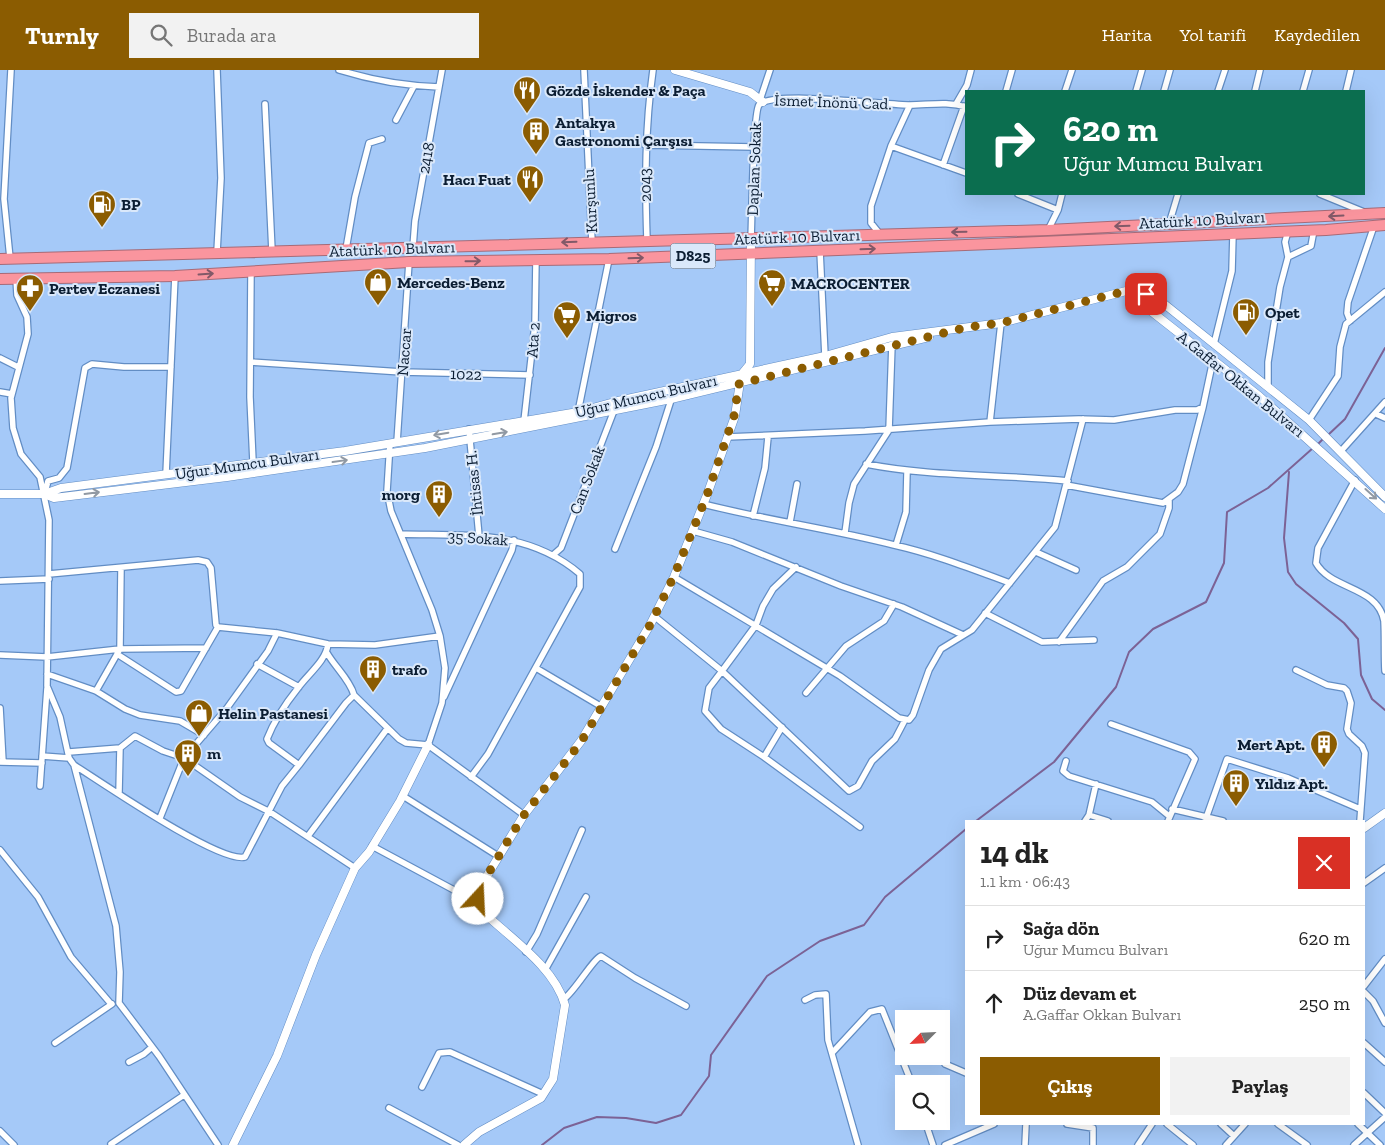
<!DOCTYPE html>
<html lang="tr">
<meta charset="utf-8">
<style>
:root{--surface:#fff;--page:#f2f2f2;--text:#222;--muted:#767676;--line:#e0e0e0;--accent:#8b5c01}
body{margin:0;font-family:"Zilla Slab",serif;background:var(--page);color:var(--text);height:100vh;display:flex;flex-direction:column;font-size:19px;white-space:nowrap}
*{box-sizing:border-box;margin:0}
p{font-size:16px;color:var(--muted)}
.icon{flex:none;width:28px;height:28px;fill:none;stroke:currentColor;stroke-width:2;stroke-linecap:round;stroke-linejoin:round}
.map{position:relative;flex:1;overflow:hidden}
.sheet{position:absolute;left:965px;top:750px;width:400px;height:305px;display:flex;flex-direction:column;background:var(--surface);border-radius:0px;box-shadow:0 5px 20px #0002}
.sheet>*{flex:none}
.top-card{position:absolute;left:965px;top:20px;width:400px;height:105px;border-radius:0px;box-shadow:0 5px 20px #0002;background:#0b6e4f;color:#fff;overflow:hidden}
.needle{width:32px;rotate:246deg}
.buttons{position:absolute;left:895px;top:940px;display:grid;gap:10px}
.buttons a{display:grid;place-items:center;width:55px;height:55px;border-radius:0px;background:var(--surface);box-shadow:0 5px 20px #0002;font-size:25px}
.pin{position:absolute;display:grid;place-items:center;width:42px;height:42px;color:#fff;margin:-21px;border-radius:10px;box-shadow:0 2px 8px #0006}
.me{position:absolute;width:55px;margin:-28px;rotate:20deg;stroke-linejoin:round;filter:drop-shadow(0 0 4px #0008)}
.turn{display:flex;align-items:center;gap:18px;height:105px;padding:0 15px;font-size:22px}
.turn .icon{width:65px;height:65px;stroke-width:2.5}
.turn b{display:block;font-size:35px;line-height:42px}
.round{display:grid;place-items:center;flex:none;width:52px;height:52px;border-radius:0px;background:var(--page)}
.overview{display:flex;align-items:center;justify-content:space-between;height:85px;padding:0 15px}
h1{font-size:30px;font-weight:800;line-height:38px}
.button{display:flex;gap:10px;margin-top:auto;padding:10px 15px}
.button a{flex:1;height:58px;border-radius:0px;background:var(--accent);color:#fff;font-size:20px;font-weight:800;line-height:58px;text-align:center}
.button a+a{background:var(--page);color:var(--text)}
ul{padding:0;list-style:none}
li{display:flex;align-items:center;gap:15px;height:65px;padding:0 15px;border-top:1px solid var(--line)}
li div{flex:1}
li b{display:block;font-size:19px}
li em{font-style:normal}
header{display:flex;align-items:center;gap:30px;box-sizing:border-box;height:70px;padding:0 25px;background:var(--accent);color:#fff}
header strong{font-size:24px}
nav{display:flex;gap:28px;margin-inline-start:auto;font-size:18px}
.search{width:350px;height:45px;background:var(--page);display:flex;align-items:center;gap:12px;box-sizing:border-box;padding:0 18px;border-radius:0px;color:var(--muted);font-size:19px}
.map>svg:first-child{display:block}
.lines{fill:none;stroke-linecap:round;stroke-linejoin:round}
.stream{stroke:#7c6295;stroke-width:2}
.street-casing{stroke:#628dc4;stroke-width:8}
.secondary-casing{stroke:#628dc4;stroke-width:9}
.highway-casing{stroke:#a66b78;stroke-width:12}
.street{stroke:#fff;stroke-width:5.5}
.secondary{stroke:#fff;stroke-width:8}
.highway{stroke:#fa959e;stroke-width:10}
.oneway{stroke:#825968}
.oneway2{stroke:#9199a3}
.route{stroke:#8b5c01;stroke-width:9;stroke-dasharray:0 16.2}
.labels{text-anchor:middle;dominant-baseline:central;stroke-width:4;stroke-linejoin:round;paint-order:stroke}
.shield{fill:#dae8fa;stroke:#495a6e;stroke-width:1}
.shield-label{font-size:15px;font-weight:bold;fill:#0b1d32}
.poi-label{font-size:16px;font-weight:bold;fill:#0b1d32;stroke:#dae8fa;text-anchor:start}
.street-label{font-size:16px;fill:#0b1d32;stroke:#dae8fa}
</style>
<header>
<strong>Turnly</strong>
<div class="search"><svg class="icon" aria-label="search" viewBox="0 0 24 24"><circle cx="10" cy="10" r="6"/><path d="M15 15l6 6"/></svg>Burada ara</div>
<nav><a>Harita</a><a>Yol tarifi</a><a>Kaydedilen</a></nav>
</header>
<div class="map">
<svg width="1385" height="1075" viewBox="0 0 1385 1075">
<rect width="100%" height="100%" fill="#a5c9f8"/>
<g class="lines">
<!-- stream -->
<path class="stream" d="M1328,365L1345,349L1385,278
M1317,375L1324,368
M1289,402L1284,468L1288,502L1296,514L1344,553L1358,569L1361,605L1372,629L1385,640
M976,751L1054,692L1116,617L1129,582L1153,559L1206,532L1224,493L1227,442L1268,418L1313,378
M542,1075L564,1058L597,1047L626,1048L656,1053L681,1045L709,1006L711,985L767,906L820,871L864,855L885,827L966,759"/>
<!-- street casing -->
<g class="street-casing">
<path id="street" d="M217,0L221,108L217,182
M339,0C371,10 405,16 439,17
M584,0L592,172
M1006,21L1012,0
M1065,21L1072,0
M1136,21L1142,0
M1164,21L1170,0
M1218,21L1225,0
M1255,21L1260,0
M1303,21L1309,0
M1346,21L1351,0
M760,30L770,0
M265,34L272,181
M956,34L967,15L971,0
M396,50L414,16
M645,75L754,77
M891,76L910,35
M943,95L964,36
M1018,124L1058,140
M1320,124L1364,142
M1169,154L1178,124
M1048,160L1058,140L1062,124
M879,163L871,153V136L891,76L966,103
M751,168C752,149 753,43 759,35C771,20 886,35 910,35C929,35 947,31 966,37
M647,170C645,112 645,57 653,0
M413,177L415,151L442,0
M346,179L355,127L369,73L382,69
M820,181L825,286
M1288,187L1311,176L1314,160
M10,188L4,129L11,0
M251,201L250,327L253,392
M16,208L17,225L27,247L28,264L11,328L13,358L21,384L40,407L49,450L47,616L60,647L69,688L74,695L116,856L120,902L119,933L159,986L218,1075
M1350,251L1347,243L1348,232L1374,156
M1214,274L1232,201L1233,164
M0,288L18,297
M251,292L402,302L530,305
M1268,316V292L1280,217L1288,187L1285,172L1288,161
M0,322L12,324
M578,342L609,189
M1376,344L1385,348
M1309,350L1338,306L1340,277L1346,254L1385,222
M524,351L535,254L536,189
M990,352L1001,253
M469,359L479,466
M727,367L865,361L990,352L1079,349L1114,350L1175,340H1197L1203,337L1213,290
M397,372L409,192
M390,373L387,421L391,441L432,540L440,566L445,598L442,633L428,675
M1341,381L1385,332
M866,394C932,407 1001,404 1068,411
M166,404L175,206
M1355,410L1318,478L1316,493C1331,520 1378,516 1384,551C1385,567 1384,585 1385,601
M1066,415L1163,433L1178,422L1183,414L1203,337
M45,422L48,411L59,408L67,398L85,298L92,294L124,297H171
M703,434C766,450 831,459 894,475C934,484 972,499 1010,513
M753,446L765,398L768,367
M790,452L797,414
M693,461L732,472L841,516L902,537L963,565
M845,463L849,433L854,414L889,360L892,274
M401,464C466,466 527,459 580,504V517L488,684L471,707
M896,475L906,442L907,402
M615,479L656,377L672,327
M1036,482L1076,500
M553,485L561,478L615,338
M796,497L773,519L763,536L756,555L722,601L849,721L858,716L872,691L895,669L905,650
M49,504L198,490L207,492L211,498L216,555L218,557L277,563L328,574L375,575L440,566
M674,507L840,606L899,648L909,650L913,645L929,600L941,579L972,560L1055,457L1083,349
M0,511L49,509
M985,543L1042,572L1094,570
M654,546L722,601L709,618L705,641L721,659L764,687
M1059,572L1103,511L1127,497L1160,464L1169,438V430
M117,584L176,622L181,621L218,557
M0,585L47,587L120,579L206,578
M257,594L299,617
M536,598L602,637
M1296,600L1327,615L1344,618L1347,621L1351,633L1347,659L1349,664L1362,676L1365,683L1360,751
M47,604L96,621L125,639L140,645L180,651L204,665
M96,621L120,579L121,498
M806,623L846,576L884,551L894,534
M354,625L399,669L406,673L428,675L524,745
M444,627L512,480L514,470
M0,638L3,692
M1111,654L1189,682L1195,689L1168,751
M782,657L764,687L860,757
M69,682L120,678L135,666L163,681L184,688L240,727L270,742L355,798
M42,686L69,688
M1066,691L1063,701L1069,706L1152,732L1169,746
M0,692L42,693
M74,695C101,712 220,794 245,787L282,716L299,695L269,673L267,669C274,651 286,633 298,618C308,604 326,591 328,574
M299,695L346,633L354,625C350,610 335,597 327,583
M40,716L47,618
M119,723L120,678
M403,726L498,786
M1172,739L1223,751
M1089,745L1108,751
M160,748L184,688L227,638L268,581L277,563
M1085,751L1089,745L1096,714
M1205,751L1227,689L1288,708L1360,739
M308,766L387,659
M372,776L480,834
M0,780L38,827L71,887L111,934
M1364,813L1385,798
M526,882L537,864L582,760
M545,900L586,827
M1364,916L1385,889
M1364,922L1373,931L1385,953
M564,929C576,920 593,889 601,886L635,908L686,936
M805,930L815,925L826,924L828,970L858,1075
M55,973L112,934
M1364,973L1385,992
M832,983L870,942L882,939L912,1014
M940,986L945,994L966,1003
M129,992L144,984L152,977
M422,1017L439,983L450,982L543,1024
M1364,1023L1385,1043
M389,1038L458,1075
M925,1051L933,1075
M1067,1054L1093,1058V1075
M1167,1054L1193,1075
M1221,1054L1234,1066
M1278,1054L1307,1075
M1358,1054L1380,1075
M0,1061L14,1075
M111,1074L184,1025
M945,1075L994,1054
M1025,1075L1026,1054
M1138,1075L1152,1054
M1226,1075L1245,1054
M1354,1075L1385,1047"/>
</g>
<!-- secondary casing -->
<g class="secondary-casing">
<path id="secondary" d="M675,0L750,22L763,32
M1134,219L1147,238L1259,326L1385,439
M0,424H44L54,428L227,407L425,378L671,329L929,267
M44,424L61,418L345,381L578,342L618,331L825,286L892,267L1001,253L1134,219L1158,229L1309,350L1385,427
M1364,758L1385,743
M233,1075L277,986L316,885L355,798L369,782L400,731L428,675
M464,1075L479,1062L541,1028L546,1020L553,1009L565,935C555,898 512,869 484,843L478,829L479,819L524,745L581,671L650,555L674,507L707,425L735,346L741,305L750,294L751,168"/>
</g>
<!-- highway casing -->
<g class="highway-casing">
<path id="highway" d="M0,189L1048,160L1385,143
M0,209L175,206L409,192L609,189L1016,173L1326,160L1385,155"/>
</g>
<!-- street -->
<use href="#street" class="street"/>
<!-- secondary -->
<use href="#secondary" class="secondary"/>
<!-- highway -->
<use href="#highway" class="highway"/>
</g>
<!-- one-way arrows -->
<defs><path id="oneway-shaft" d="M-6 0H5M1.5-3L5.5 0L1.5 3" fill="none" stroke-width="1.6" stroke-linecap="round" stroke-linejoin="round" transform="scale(1.25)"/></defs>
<g class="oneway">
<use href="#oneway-shaft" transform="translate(1336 146) rotate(177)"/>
<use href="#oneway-shaft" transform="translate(1122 156) rotate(178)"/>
<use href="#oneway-shaft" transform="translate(959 162) rotate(179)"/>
<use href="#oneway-shaft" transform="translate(569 172) rotate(178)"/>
<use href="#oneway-shaft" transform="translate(868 179) rotate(-2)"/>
<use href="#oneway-shaft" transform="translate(636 188) rotate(-2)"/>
<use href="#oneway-shaft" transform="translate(473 191) rotate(-1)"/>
<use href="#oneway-shaft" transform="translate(206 204) rotate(-4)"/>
</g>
<g class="oneway2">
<use href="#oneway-shaft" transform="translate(500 363) rotate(-10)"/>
<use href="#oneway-shaft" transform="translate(441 364) rotate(170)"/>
<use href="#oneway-shaft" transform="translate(340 391) rotate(-8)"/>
<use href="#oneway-shaft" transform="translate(92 423) rotate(-7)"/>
<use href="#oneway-shaft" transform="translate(1371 424) rotate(42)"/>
</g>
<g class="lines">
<!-- route -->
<path class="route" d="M478,829L479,819L509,769L524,745L581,672L650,555L674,506L707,425L734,346L739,314L968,257L1001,253L1134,219L1146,224"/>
</g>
<!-- icons -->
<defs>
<g id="restaurant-pin" transform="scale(1.4375)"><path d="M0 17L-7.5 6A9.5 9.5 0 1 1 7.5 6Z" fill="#8b5c01" stroke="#dae8fa"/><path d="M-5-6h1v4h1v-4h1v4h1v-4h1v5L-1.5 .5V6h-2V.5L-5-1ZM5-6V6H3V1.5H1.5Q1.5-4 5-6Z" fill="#fff"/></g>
<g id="building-pin" transform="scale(1.4375)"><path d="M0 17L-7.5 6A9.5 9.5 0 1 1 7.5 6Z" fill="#8b5c01" stroke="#dae8fa"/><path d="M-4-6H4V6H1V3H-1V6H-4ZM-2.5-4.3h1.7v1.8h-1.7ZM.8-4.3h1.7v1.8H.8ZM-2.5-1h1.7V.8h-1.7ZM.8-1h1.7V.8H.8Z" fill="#fff"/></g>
<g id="fuel-pin" transform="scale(1.4375)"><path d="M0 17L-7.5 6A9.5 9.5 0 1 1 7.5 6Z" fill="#8b5c01" stroke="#dae8fa"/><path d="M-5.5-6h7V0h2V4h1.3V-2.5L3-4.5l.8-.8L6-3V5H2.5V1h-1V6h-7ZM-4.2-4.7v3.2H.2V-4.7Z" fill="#fff"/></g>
<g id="shop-pin" transform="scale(1.4375)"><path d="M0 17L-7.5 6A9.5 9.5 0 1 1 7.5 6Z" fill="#8b5c01" stroke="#dae8fa"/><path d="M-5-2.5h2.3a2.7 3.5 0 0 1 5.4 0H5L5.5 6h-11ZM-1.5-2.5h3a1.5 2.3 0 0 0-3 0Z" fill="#fff"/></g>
<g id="supermarket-pin" transform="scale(1.4375)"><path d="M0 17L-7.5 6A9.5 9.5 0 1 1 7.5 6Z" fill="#8b5c01" stroke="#dae8fa"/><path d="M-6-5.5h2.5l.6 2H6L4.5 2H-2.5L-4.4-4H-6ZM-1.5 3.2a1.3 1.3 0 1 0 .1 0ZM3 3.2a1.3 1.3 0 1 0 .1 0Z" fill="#fff"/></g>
<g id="pharmacy-pin" transform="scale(1.4375)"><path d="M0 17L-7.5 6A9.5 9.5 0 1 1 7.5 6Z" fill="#8b5c01" stroke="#dae8fa"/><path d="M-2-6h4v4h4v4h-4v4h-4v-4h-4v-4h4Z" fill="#fff"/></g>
</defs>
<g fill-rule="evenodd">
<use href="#restaurant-pin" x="527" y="20"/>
<use href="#building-pin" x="536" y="61"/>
<use href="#restaurant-pin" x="530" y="109"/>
<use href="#fuel-pin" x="102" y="134"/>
<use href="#shop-pin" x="378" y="212"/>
<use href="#supermarket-pin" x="772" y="213"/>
<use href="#pharmacy-pin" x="30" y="218"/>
<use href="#fuel-pin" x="1246" y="242"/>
<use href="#supermarket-pin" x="567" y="245"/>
<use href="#building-pin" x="439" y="424"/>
<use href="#building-pin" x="373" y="599"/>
<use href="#shop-pin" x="199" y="643"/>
<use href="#building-pin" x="1324" y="674"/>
<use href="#building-pin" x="188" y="683"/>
<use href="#building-pin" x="1236" y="713"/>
</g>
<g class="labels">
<!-- shield labels -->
<rect class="shield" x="670.5" y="173.5" width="45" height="25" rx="4"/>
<g class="shield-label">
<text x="693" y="186">D825</text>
</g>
<!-- poi labels -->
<g class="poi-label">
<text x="546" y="20">Gözde İskender &amp; Paça</text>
<text x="555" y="52">Antakya<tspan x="555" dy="18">Gastronomi Çarşısı</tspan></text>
<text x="511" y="109" text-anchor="end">Hacı Fuat</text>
<text x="121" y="134">BP</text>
<text x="397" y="212">Mercedes-Benz</text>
<text x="791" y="213">MACROCENTER</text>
<text x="49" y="218">Pertev Eczanesi</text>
<text x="1265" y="242">Opet</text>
<text x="586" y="245">Migros</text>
<text x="420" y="424" text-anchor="end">morg</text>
<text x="392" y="599">trafo</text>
<text x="218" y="643">Helin Pastanesi</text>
<text x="1305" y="674" text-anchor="end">Mert Apt.</text>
<text x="207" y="683">m</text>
<text x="1255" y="713">Yıldız Apt.</text>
</g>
<!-- street labels -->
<g class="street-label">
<text transform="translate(833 32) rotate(2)">İsmet İnönü Cad.</text>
<text transform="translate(426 88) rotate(-80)">2418</text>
<text transform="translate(754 99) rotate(-88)">Daplan Sokak</text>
<text transform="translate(645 115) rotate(-92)">2043</text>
<text transform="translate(590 131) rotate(-93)">Kurşunlu</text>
<text transform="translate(1202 150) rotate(-3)">Atatürk 10 Bulvarı</text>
<text transform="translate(797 167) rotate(-2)">Atatürk 10 Bulvarı</text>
<text transform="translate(392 179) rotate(-2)">Atatürk 10 Bulvarı</text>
<text transform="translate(533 270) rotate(-86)">Ata 2</text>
<text transform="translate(404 282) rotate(-86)">Naccar</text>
<text transform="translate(466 304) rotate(2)">1022</text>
<text transform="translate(1241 314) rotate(39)">A.Gaffar Okkan Bulvarı</text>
<text transform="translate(646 326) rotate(-13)">Uğur Mumcu Bulvarı</text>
<text transform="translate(247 394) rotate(-8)">Uğur Mumcu Bulvarı</text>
<text transform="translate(587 410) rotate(-69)">Can Sokak</text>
<text transform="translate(474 413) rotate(-96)">İhtisas H.</text>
<text transform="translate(478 468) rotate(4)">35 Sokak</text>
</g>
</g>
</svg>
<div class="buttons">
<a><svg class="needle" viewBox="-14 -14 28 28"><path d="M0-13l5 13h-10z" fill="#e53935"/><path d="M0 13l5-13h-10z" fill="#767676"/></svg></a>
<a><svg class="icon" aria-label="search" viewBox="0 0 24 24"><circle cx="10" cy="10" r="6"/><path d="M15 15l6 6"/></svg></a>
</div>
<div class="pin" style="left:1146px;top:224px;background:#d93025"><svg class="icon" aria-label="arrive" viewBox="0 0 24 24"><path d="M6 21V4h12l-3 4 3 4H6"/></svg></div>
<svg class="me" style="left:478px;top:829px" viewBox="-20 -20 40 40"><circle r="19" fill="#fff"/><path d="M0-13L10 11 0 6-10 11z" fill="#8b5c01"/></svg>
<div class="top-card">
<div class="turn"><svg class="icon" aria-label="right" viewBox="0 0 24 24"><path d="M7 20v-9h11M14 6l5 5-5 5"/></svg><div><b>620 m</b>Uğur Mumcu Bulvarı</div></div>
</div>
<section class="sheet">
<div class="overview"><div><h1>14 dk</h1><p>1.1 km · 06:43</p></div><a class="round" style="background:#d93025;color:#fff"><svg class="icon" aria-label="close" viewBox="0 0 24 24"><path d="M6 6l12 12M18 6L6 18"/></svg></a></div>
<ul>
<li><svg class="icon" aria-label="right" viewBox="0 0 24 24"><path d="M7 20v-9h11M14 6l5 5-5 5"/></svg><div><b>Sağa dön</b><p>Uğur Mumcu Bulvarı</p></div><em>620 m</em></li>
<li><svg class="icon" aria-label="ahead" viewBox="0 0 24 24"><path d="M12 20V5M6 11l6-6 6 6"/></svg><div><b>Düz devam et</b><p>A.Gaffar Okkan Bulvarı</p></div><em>250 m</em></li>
</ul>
<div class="button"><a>Çıkış</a><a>Paylaş</a></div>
</section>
</div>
